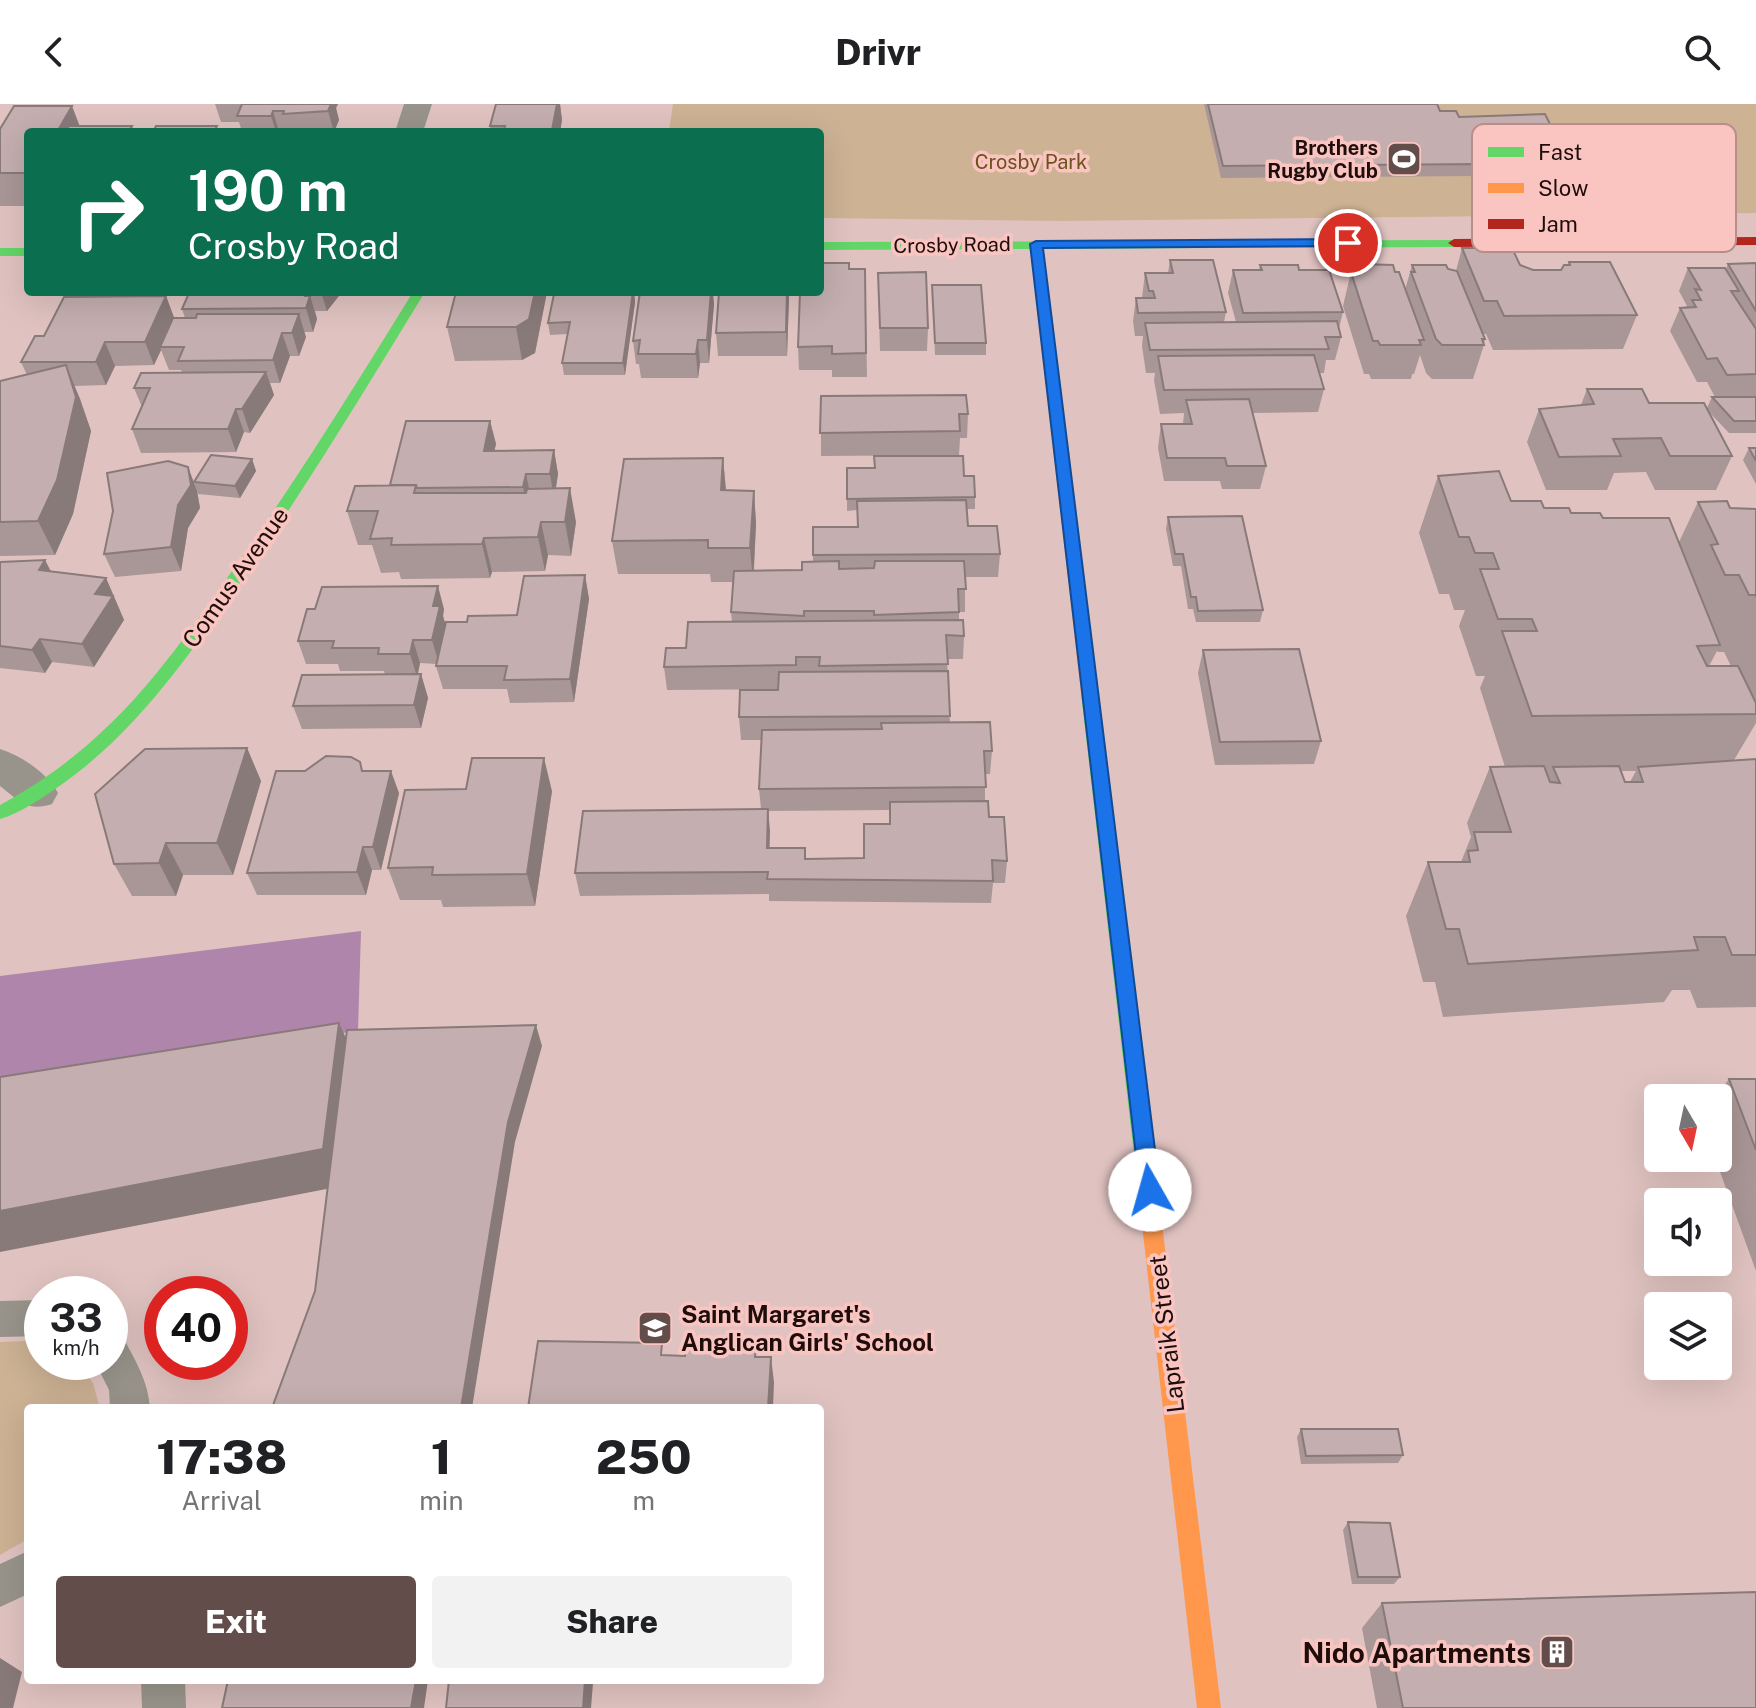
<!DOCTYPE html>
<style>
:root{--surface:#fff;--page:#f2f2f2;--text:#202124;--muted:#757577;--accent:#634d4b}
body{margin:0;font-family:"Public Sans",sans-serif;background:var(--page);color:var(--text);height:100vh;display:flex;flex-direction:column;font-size:30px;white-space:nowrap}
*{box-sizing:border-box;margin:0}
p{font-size:26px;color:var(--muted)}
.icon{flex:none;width:44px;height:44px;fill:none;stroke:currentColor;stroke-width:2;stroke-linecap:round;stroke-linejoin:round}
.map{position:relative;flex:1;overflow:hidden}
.drawer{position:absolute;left:24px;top:1300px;width:800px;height:280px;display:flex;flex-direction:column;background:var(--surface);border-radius:8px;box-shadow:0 8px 32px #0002}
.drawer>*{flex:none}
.banner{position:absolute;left:24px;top:24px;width:800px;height:168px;border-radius:8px;box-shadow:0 8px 32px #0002;background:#0b6e4f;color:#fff;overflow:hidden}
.needle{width:52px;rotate:171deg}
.fabs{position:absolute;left:1644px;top:980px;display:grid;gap:16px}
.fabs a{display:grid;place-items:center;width:88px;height:88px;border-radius:8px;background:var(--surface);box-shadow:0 8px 32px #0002;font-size:40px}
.speed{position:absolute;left:24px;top:1172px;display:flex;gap:16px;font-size:40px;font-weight:700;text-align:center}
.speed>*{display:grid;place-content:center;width:104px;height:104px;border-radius:50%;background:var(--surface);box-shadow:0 8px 32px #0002;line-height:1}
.speed small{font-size:20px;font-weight:400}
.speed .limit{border:12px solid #d22;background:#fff;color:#111}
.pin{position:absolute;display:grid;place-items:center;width:68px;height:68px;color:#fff;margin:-34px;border:4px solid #fff;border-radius:50%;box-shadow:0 2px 8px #0007}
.me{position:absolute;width:88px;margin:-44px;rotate:353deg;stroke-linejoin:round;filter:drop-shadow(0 0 6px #0008)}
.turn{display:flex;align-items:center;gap:28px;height:168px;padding:0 32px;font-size:36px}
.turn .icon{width:104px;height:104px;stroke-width:2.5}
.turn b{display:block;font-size:56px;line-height:68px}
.eta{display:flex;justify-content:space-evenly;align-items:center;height:136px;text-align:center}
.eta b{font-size:48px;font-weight:800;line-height:56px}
.cta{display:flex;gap:16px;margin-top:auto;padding:16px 32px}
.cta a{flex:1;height:92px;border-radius:8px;background:var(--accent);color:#fff;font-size:32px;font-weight:800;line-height:92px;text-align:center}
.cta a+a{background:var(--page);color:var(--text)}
header{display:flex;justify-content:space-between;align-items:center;height:104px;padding:0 32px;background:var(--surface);font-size:36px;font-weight:800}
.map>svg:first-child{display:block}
.green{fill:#cdb294}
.water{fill:#b085ab}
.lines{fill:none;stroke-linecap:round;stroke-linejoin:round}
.lane{fill:#98948b;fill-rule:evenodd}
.street{fill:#98948b;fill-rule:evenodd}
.fast{fill:#63d668;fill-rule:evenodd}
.slow{fill:#ff974d;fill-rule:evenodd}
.jam{fill:#b3261e;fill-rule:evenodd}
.wall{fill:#a99696;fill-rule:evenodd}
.shaded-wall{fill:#897a7a}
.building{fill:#c4aeaf;stroke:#897a7a;stroke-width:2}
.route{fill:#1a73e8;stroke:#114b97;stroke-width:2}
.labels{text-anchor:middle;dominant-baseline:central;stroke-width:7;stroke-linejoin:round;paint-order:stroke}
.far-poi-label{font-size:20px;font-weight:bold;fill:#1f0d0c;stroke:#fac5c1;text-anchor:end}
.far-park-label{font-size:20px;fill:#6b521c;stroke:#fac5c1}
.far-street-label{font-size:20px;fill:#1f0d0c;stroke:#fac5c1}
.street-label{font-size:24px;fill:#1f0d0c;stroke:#fac5c1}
.poi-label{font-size:24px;font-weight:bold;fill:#1f0d0c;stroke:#fac5c1;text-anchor:start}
.near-poi-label{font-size:28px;font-weight:bold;fill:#1f0d0c;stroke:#fac5c1;text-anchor:end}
.key{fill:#fac5c1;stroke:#b88e8b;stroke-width:2}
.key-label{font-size:22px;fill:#1f0d0c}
</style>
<header><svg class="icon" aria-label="back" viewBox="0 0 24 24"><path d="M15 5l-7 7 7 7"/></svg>Drivr<svg class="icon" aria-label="search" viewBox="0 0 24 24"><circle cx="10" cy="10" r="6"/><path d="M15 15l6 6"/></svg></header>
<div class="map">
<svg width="1756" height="1604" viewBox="0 0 1756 1604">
<rect width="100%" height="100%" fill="#e0c3c1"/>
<!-- green -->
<path class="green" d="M673,0H1756V109L1062,117L820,114V28H669Z
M25,1237L42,1239V1258H77L93,1279L100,1304H28V1435L0,1451V1238Z"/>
<!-- water -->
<path class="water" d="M361,827L358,927L0,974V872Z"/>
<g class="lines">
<!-- lane -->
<path class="lane" d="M42,1196V1232L0,1233V1197Z
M110,1230L124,1235C136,1258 148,1277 150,1304H110L109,1286L95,1258H110Z
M28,1447V1490L0,1503V1460Z
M141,1576H185L186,1604H142Z"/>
<!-- street -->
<path class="street" d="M404,0H432L423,28H395Z
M0,645C22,652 47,669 58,689L52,700C27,708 19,697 0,682Z"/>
<!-- fast -->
<path class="fast" d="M1458,136L1460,139L1454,143L820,146V138Z
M0,144H28V152H0Z
M413,188H425C367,283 309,378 246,470C191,548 138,628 58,683C41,695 20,709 0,715V701C112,640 165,562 237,460C299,372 356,280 413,188Z
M1089,583L1097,589L1160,1103L1157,1110L1150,1112L1143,1110L1140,1103L1081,589Z"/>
<!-- slow -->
<path class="slow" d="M1036,136L1042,140L1097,589L1089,595L1081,589L1030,140Z
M1150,1094L1157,1096L1160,1103L1221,1604H1197L1140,1103L1143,1096Z"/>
<!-- jam -->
<path class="jam" d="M1756,133V141L1454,143L1448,139L1454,135Z"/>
</g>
<!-- wall -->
<path class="wall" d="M215,0H338L336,4L339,16L334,28H242L239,18H221Z
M496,0H579H560L562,16L560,28H491L490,22Z
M1204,0H1437L1440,7L1459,13L1573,66L1569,78H1479L1477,72L1221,74Z
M79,22H132L134,28H28V102H0V24Z
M1462,144L1533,166H1561L1568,161L1569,158L1637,211L1623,245L1493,246L1486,230H1483L1485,235L1484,241L1473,275H1432L1426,269L1420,251L1414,270H1412L1411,275H1371L1369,270H1364L1343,202L1351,168H1356L1358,160L1395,168L1405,186L1412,161L1456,167Z
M1170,156L1226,208L1224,218H1236L1228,189L1233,166H1259L1260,161L1299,166L1343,208L1339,224L1341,233L1335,256H1326L1324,269H1319L1324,285L1318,308L1253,309L1266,362L1260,385H1222L1220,377H1164L1158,344L1161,320H1183L1184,309L1160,310L1154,276L1155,269H1146L1142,242L1143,232H1135L1133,217L1136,194H1142L1145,169H1168Z
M1756,159V329H1729L1709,308L1732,352L1716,386H1655L1646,368L1614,369L1607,386H1546L1527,338L1539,305L1581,301L1587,285L1649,299L1707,304L1712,293H1715L1707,278H1697L1670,227L1680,204L1687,202L1679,187L1688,164L1726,165L1728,160Z
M849,165H865L867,273H832V266H799L798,243Z
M878,169L928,224L927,247H880Z
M932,181L986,239V251H935Z
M206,188H342L327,207H315L317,215L313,228H304L306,233L299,252H290L280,279H270L274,291L250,329L244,328L236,348L141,349L132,325L142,303L134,284L182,268L181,266H169L161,246L154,261L115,262L106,281L74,282L80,295L91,327L73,410L55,451L0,452V303L1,300L27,271L21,258L44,232L166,192L174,214H185L182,205Z
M547,188L535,249L522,256L455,257L447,223Z
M634,188L635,198L625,271H564L562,259L568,230L550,231L548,219L594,190Z
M717,188H789L787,252H718L716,229L719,195Z
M714,200L709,259H700L698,274H641L639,260H636L633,237Z
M821,292L968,310L967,334H960L959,351L821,352Z
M490,317L496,340L494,347L554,346L558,370L556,385L576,418L571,452L548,451L545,467L492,468L490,474L401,475L399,468L381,469L372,441H358L347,407Z
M1749,344H1756V380L1743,356Z
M723,354L726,386L754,387L756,420L754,466H802L813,458V423H857V406L847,407V364L964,372L975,393V405H967L968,422L1000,450L998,473H965V508H959V516L964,532L963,555H947L950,619L992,647L990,670H985V697L989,713L1007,757L1005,779H993L991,799L769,797V790L580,792L575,769L761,705L759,685L762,636H741L739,613L779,585L667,586L664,563L686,544L732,517L731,508L733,478H711L710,470H618L612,437ZM890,706V720L864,754L805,755L769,744L768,707Z
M252,355L256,367L240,394L198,390L194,378Z
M188,363L197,387L200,404L188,424L181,467L115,473L104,450Z
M1438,372L1511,397L1603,414L1679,438L1698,398L1730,404H1756V619L1734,656L1756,655V903L1697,904L1690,886H1672L1664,898L1443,913L1435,878H1423L1406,812L1428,758H1461L1471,733L1467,719L1490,663H1505L1480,584L1485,572H1476L1459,522L1465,506H1454L1449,490H1439L1419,429ZM1717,547L1718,548H1724L1731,562H1709ZM1621,667H1636L1630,678H1625Z
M1168,413L1263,506L1260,518H1196L1193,505H1188L1181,462H1173L1166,425Z
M0,458L51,468L106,474L124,516L94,563L52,558L45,569L0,564Z
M585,471L589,495L574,598L510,599L507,585H443L436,562L437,560L420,559L418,570H421L428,594L421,624L302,625L293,602L385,571L384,567H340L338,560H306L298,537L444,505L443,512L445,521L517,511Z
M1203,546L1321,637L1314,660L1215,661L1198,569Z
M247,644L261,677L233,771H183L176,792H132L114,760Z
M363,667L399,689L381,766H372L366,791H257L247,769Z
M552,687L535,802L443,803L441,796H400L388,764Z
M1729,975H1756V1167L1715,1054H1718V994H1715Z
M1301,1325L1403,1351L1398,1359L1301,1360L1297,1333Z
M1348,1418L1400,1473L1394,1480H1352L1343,1426Z
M1382,1499L1756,1604H1377L1362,1524Z"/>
<!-- shaded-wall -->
<path class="shaded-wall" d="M328,0H338L336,4L339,16L334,28L328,7Z
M557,0H560L562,16L560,28H552Z
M72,2L82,28H57Z
M273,7L279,28H276L271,12Z
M306,188H309L317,215L313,228L306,204L305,192Z
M321,188H342L327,207Z
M535,188H547L535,249L522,256L516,223Z
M634,188L635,198L625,271L623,259Z
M711,188H713L714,200L709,259L707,236Z
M787,188H789V195L787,252L786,228Z
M166,192L175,216L160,243L161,246L154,261L145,238Z
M299,210L306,233L299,252L292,229Z
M282,229L290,252L280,279L273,256Z
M698,236L700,259L698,274L696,250Z
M105,238L115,262L106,281L96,258Z
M66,261L80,295L91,327L73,410L55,451L38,417Z
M266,268L274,291L250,329L242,305Z
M236,305L244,328L236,348L228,325Z
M490,317L496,340L489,370L484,347Z
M554,346L558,370L554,394L550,370Z
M723,354L726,388L721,386Z
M252,355L256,367L240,394L235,382Z
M188,363L197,387L200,404L188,424L181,467L171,443L178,401Z
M526,370L531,394L528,406L523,383Z
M570,384L576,418L571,452L565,418Z
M754,387L756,420L753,478L750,444Z
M541,418L548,451L545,467L538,433Z
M484,434L492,468L490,474L482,440Z
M45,456L57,479L39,466Z
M585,471L589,495L574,598L570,575Z
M106,474L124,516L94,563L82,540L95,490Z
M438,482L444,505L443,512L447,525L439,560L432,536L433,502Z
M40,535L52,558L45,569L32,546Z
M413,536L420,559L417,573L410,550Z
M421,570L428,594L421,624L414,601Z
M247,644L261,677L233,771L217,739Z
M544,654L552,687L535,802L527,770Z
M391,667L399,689L381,766L373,743Z
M768,705L770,727L769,766L767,744Z
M166,739L183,771L176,792L159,759Z
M363,743L372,766L366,791L357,768Z
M339,919L357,958L342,1082L0,1148V1107Z
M536,921L542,942L515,1038L472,1304H461L508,1018Z
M771,1253L774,1278L773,1304H768Z
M0,1554L22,1568L13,1604H0Z
M416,1576H428L424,1604H411Z
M585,1576H591L593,1579L591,1604H583Z"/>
<!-- building -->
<path class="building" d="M242,0H331L328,7L283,10L284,7H273L271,12H237Z
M496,0H557L552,26H504L505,22H490Z
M1208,0H1437L1440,7H1456L1459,13L1545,10L1573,66L1482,67L1480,60L1223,62Z
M14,2H72L57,28H28V69H0V25Z
M69,22H132L128,28H65Z
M156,22H217L214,28H153Z
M1462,144H1512L1520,161L1533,166H1561L1564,161H1570L1569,158H1610L1637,211L1504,212L1497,197H1484Z
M1170,156H1213L1226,208L1138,209L1136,194H1155L1153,187H1149L1145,169H1173Z
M820,159H849V165H865L866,249L832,250V242L798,243L800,188H820Z
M1756,159V207L1728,160Z
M1358,160L1393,161L1395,168H1399L1424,236H1419L1421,241H1380L1378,237H1373L1351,168H1360Z
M1260,161H1298L1299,166H1329L1343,208L1243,209L1233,166H1262Z
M1412,161H1446L1448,165L1457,167L1485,235H1482L1484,241H1442L1436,235L1411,168H1415Z
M1688,164H1725L1739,187H1731L1756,225V270L1727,271L1717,254L1707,255L1680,204L1696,203L1692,196H1701L1695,185L1701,186Z
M926,168L928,224H880L878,169Z
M932,181H981L986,239H935Z
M206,188H306L305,192H310L306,204L182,205L189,189Z
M456,188H535L529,215L516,223H447Z
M595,188H633L623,259H562L570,218L548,219L554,190H594Z
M640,188H711L707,236H698L696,250H638L640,236L633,237Z
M719,188H787L786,228L716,229Z
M166,192L145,238H105L96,258H21L35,232H44L64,193Z
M197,210H299L292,229H282L273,256L178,257L184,243H160L173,214H196Z
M1337,217L1341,233H1325L1329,245L1150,246L1145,219Z
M1314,251L1324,285L1164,286L1158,252Z
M66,261L76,293L57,376L38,417L0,418V277Z
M266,268L242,305H236L228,325H132L150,284H134L141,269Z
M1587,285H1642L1649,299H1704L1732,352H1670L1661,334L1613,335L1621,352L1559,353L1539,305L1594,300Z
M966,291L968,310H959L960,327L820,329L821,292Z
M1712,293H1756V317H1734Z
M1249,295L1266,362H1227L1225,354H1167L1161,320H1192L1186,296Z
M406,317H490L484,347L554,346L550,370H526L523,383L417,384L416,381H390Z
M1749,344H1756V357Z
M211,351L252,355L235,382L194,378Z
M874,352H963L964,372H974L975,393L847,395V364H875Z
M723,354L721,386L754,387L750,444H708V436L612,437L624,355Z
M168,357L188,363L191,381L178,401L171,443L104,450L113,407L107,369Z
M1499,367L1511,397H1541L1544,404H1569L1571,409H1600L1603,414H1669L1720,541L1697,542L1707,562H1738L1756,599V610L1532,612L1502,527H1537L1532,515H1498L1480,465H1499L1493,449H1475L1469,433H1459L1438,372Z
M416,381L414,389H526L527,385L570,384L565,418H541L538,433L484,434L482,440L391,441L392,434L370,435L378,407H347L355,382Z
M966,396L968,422H997L1000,450L813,451V423H858L857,397Z
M1727,397L1730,404L1756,405V492L1755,491H1749L1739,471H1725L1711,441L1718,440L1698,398Z
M1242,412L1263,506L1198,507L1196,493H1191L1183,450H1175L1168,413Z
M45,456L39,466L106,474L95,490L113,492L82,540L40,535L32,546L0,542V458Z
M839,457V465L874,464L875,457H964L966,485H958L959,508L874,511V507H804V512L731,508L734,467L802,466V458Z
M585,471L570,575L504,576L507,562H436L446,518H467L468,512L517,511L524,472Z
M438,482L433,502H440L432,536H413L410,550H378L379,544H332L334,537H298L307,505H315L322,483Z
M963,516L964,532L946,531L948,560L819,562L820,553H796V561L664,563L666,544H686L688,518Z
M1299,545L1321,637L1220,638L1203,546Z
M948,567L950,612L739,613L740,586H778L779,568Z
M421,570L414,601L293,602L302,571Z
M990,618L992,647H984L986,683L759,685L762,626L882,625L881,619Z
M247,644L217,739H166L159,759L114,760L95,690L145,645Z
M326,652L351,653L360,658L362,667H391L373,743H363L357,768L247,769L276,667H305Z
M472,654H544L527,770L432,771L433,763L388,764L405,686L466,685Z
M1756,655V851H1732L1725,833H1694L1698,846L1468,860L1459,825H1446L1428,758H1470L1468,747L1478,746L1474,728H1511L1490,663L1544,662L1550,678L1560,679L1553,663L1619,662L1625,678H1643L1638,663Z
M988,697L989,713H1004L1007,757L992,756L993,777L767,775L768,768L575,769L583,707L768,705L767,744H805V755L864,754V720H890V698Z
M339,919L323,1045L0,1107V973Z
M536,921L508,1018L461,1304H272L315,1187L347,926Z
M1729,975H1756V1046Z
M538,1237L662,1239L661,1251L685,1252V1242L756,1243L755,1253H771L768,1304H528Z
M1301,1325H1398L1403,1351L1306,1352Z
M1348,1418L1390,1419L1400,1473H1358Z
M1756,1488V1604H1403L1382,1499Z
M228,1576H416L411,1604H222Z
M449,1576H585L583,1604H446Z"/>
<!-- route -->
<path class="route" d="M1348,135L1352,136V142L1043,144L1160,1086L1157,1092L1150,1095L1143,1092L1140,1086L1030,140L1036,137Z"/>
<!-- icons -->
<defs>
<g id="stadium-square" transform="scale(1.8)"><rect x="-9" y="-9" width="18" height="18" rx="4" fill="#634d4b" stroke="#fac5c1"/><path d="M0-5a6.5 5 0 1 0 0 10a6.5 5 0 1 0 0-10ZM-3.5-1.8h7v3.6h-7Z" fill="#fff"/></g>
<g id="school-square" transform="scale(1.8)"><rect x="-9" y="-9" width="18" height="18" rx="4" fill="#634d4b" stroke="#fac5c1"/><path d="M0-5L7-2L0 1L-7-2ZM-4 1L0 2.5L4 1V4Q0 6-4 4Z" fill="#fff"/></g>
<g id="building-square" transform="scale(1.8)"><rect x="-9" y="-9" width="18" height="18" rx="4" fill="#634d4b" stroke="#fac5c1"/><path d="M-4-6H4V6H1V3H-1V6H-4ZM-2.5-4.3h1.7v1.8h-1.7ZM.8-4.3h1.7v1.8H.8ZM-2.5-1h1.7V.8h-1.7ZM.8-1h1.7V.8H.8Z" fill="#fff"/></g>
</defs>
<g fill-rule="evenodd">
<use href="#stadium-square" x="1404" y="55"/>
<use href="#school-square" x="655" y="1224"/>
<use href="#building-square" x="1557" y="1548"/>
</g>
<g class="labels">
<!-- far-poi labels -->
<g class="far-poi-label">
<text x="1378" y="44">Brothers<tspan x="1378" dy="23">Rugby Club</tspan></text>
</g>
<!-- far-park labels -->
<g class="far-park-label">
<text x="1031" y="58">Crosby Park</text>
</g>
<!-- far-street labels -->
<g class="far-street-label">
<text transform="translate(952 141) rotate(-1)">Crosby Road</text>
</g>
<!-- street labels -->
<g class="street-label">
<text transform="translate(235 473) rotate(-55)">Comus Avenue</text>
<text transform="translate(1166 1230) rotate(-97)">Lapraik Street</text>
</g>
<!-- poi labels -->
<g class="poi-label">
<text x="681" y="1210">Saint Margaret's<tspan x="681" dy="28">Anglican Girls' School</tspan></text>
</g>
<!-- near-poi labels -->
<g class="near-poi-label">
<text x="1531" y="1548">Nido Apartments</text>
</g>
</g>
<!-- legend -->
<rect x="1472" y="20" width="264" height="128" rx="12" class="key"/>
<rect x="1488" y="43" width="36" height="10" fill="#63d668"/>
<rect x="1488" y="79" width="36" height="10" fill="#ff974d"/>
<rect x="1488" y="115" width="36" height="10" fill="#b3261e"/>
<g class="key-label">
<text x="1538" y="56">Fast</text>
<text x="1538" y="92">Slow</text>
<text x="1538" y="128">Jam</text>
</g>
</svg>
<div class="fabs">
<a><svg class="needle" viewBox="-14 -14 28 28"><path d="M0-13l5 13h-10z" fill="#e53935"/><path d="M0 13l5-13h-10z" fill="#757577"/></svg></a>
<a><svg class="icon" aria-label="sound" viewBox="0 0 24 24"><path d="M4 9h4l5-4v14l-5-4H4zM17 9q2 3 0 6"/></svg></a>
<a><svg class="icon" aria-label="layers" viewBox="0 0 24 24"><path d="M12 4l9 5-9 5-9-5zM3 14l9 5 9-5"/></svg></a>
</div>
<div class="speed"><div>33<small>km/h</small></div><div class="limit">40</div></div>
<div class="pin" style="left:1348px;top:139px;background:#d93025"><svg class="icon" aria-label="arrive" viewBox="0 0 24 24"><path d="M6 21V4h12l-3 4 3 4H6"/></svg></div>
<svg class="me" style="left:1150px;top:1086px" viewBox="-20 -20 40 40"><circle r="19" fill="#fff"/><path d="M0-13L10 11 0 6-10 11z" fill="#1a73e8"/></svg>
<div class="banner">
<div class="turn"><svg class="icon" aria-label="right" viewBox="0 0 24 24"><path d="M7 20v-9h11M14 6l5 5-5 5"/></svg><div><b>190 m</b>Crosby Road</div></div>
</div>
<section class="drawer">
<div class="eta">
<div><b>17:38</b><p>Arrival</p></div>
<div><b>1</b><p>min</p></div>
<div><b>250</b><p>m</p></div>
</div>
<div class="cta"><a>Exit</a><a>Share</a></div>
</section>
</div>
